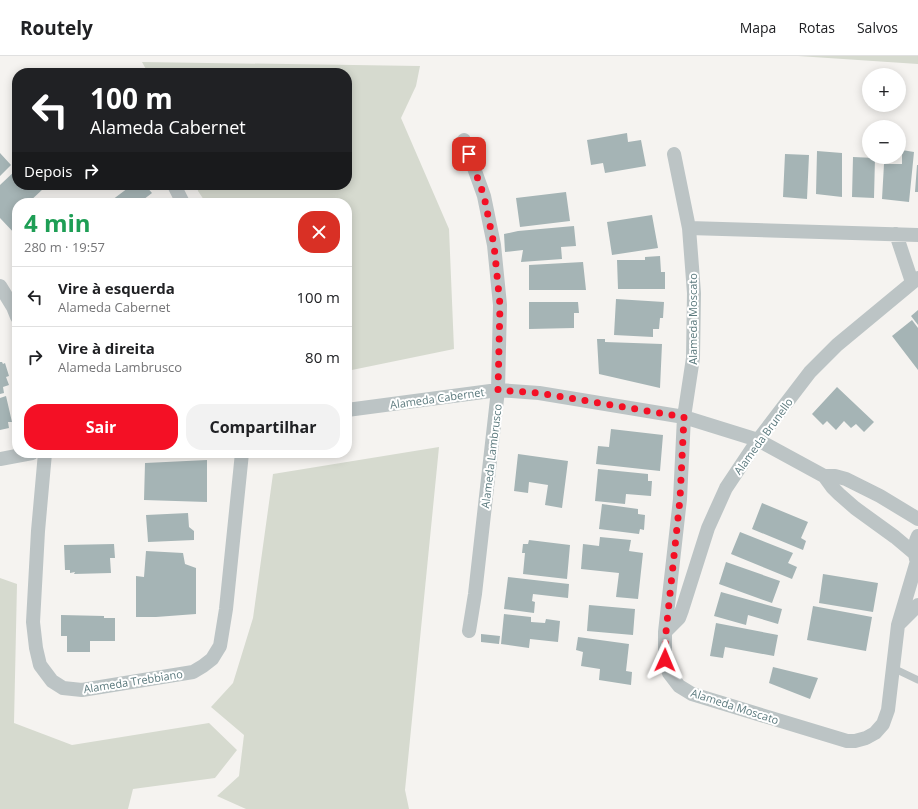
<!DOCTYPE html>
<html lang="pt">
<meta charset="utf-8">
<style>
:root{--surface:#fff;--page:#f2f2f2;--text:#202124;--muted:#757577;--line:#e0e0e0;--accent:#f41025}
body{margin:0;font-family:"Open Sans",sans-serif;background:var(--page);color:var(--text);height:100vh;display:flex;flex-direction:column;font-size:15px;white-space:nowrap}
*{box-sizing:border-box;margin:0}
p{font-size:13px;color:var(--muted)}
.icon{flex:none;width:22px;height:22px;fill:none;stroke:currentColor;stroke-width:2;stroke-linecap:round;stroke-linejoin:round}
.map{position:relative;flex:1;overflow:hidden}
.details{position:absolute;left:12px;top:142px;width:340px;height:260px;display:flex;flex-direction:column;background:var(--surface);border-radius:16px;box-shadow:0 2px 10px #0003}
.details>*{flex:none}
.banner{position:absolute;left:12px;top:12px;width:340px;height:122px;border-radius:16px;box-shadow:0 2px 10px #0003;background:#202124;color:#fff;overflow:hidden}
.fabs{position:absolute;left:862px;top:12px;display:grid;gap:8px}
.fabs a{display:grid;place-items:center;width:44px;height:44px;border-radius:50%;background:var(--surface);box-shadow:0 2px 10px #0003;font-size:20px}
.pin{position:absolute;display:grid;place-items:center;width:34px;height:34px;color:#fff;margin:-17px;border-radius:8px;box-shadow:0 2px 6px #0006}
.me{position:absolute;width:44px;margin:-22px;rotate:1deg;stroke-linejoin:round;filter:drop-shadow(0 0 3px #0008)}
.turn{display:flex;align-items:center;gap:14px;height:84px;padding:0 12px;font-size:18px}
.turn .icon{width:52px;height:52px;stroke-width:2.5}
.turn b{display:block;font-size:28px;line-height:34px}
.then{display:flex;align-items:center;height:38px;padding:0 12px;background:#0003;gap:8px;font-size:15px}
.round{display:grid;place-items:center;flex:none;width:42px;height:42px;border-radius:16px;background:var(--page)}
.head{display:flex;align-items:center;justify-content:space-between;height:68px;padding:0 12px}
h1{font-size:24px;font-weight:700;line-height:30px;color:#1e9e55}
.primary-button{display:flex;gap:8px;margin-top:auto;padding:8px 12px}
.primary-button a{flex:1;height:46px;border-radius:16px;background:var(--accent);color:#fff;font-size:16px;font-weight:700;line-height:46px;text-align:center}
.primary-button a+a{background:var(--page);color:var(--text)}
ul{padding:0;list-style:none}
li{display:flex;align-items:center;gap:12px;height:60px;padding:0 12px;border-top:1px solid var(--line)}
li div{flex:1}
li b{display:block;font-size:15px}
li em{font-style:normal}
header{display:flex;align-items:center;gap:24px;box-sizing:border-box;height:56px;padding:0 20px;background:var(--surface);border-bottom:1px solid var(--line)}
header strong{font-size:19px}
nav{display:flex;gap:22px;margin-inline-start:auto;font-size:14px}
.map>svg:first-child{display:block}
.green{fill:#d6dacf}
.building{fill:#a5b4b5}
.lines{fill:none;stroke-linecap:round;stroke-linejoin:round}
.service{stroke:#bcc4c5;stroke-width:7}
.minor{stroke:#bcc4c5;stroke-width:14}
.route{stroke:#f41025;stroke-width:7;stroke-dasharray:0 12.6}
.labels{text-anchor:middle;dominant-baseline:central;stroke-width:4;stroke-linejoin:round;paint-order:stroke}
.street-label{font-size:11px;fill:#5c7a7e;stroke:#fff}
</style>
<header>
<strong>Routely</strong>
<nav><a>Mapa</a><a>Rotas</a><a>Salvos</a></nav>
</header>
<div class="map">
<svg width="918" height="753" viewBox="0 0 918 753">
<rect width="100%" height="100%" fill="#f5f3f0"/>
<!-- green -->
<path class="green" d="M798,0H918V8Z
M142,6L420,10L416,30L401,62L449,173L454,293L347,315V147H206L198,135L197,129H347V17H148Z
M439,391L405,734L409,753H246L217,740L239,720L244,679L211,651L233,627L253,562L273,418Z
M0,522L17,528L14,667L72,689L209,667L237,694L215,722L133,733L128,753H0Z"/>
<!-- building -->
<path class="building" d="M627,77L628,86L641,84L646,110L605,117L603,107L591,109L587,84Z
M902,94L914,96L909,146L882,143L884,108H902Z
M817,95L842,97V141L816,138Z
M0,97L11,109L0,120Z
M785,98L809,99L807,143L783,141Z
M853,101L875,102L874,142L852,141Z
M917,109H918V136H915Z
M17,113V129H39L43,133L28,147H17V178L16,179L0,162V129Z
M132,129H145L152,137L139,147H114L112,144Z
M566,136L570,165L520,171L516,142Z
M652,159L658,192L612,199L607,166Z
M574,170L576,190L561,191L562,203L521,206L523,194L505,196L504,178L518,175Z
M660,200L661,216H665V233H618L617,204H645V201Z
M583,206L586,234H529V209Z
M616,243L664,246L663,262H660L659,273H653V281L614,279Z
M529,246H578L579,257H574V272L529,273Z
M918,254V269L911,260Z
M912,264L918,272V314L892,280Z
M597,283H605V286L662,288L660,332L599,318Z
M0,306H2L3,308L5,307L9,320L6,321L9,329L3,331L4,337L0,338Z
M837,331L874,366L864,376L856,368L851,372L844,365L836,374L827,365L823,369L812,358Z
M6,340L12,366H8L9,372L0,374V342Z
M611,373L663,379L660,415L596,408L598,390L609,391Z
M518,398L568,405L562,452L545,449L548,429L529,426L528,437L514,435Z
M207,404V446L144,444L145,407Z
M598,413L648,418V425H652L651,440L626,438L625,448L595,445Z
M762,447L808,466L801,482L806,485L803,494L752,473Z
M602,448L638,453V458L645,459L644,474L640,473L639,478L599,473Z
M188,457L189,471L194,475V484L148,486L146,459Z
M740,476L793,497L788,507L797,511L792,523L731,498Z
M600,481L631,484L629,495L643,497L638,543L616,541L619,517L581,513L583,488L599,490Z
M529,484L570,489L567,523L523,518L525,497H522L523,488H528Z
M114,488L115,502H110L111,517L74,518L75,516L70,517V514H65L64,489Z
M146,495L183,497L185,508L196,512V558L156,561H136V520L144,521Z
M726,506L780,525L772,547L719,528Z
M823,518L878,527L873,556L819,547Z
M508,521L569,528L568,542L533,538L532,545L535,546L534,557L504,553Z
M721,536L782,553L778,568L748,559L746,569L714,560Z
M589,549L635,553L633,579L587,575Z
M813,550L872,561L866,595L807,584Z
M504,558L531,561V566L545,567L546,563L560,565L558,586L530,583L529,592L501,588Z
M61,559L104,560V562H115V585H90V596H67V580H61Z
M716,567L778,579L774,600L725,591L723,602L710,600Z
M481,578L500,580L499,588L481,586Z
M578,581L629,588L626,615L632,616L631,629L599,624L600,613L581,610L583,596L576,594Z
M773,611L818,622L810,643L769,627Z"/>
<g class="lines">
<!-- service -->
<path class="service" d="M893,612L918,624"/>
<!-- minor -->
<path class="minor" d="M464,84L484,140L494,189L500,249L498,334L475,538L469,575
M674,98L689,172L694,237L693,302L684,361L680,443L665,576V604L669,617L679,630L692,638L847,685H855L866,682L875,677L883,668L888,654L898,569L917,505
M174,129L183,147
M689,172L918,179
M896,178L912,226
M0,230L13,251L17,261
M347,354L498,334L539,337L684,361L758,384L824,420H835L846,423L880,440L918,463
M45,397L38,475L33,566L36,592L40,609L52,625L63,632L82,634L193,616L203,610L212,603L220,590L226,553L242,397
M0,403L32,397
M824,420L832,431L839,438L855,452L895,481L914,497
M916,503C914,495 914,488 918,480
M898,569L918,549
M665,576L679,562L682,554L708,472L726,432L758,384L810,316L837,289L918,222"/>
</g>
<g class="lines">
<!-- route -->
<path class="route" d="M469,98L484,140L494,189L500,249L498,334L539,337L684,361L680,443L666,576L665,604"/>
</g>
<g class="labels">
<!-- street labels -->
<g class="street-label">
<text transform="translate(692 263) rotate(-90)">Alameda Moscato</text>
<text transform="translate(437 342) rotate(-8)">Alameda Cabernet</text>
<text transform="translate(763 380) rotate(-54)">Alameda Brunello</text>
<text transform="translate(491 400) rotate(-83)">Alameda Lambrusco</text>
<text transform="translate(133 625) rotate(-9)">Alameda Trebbiano</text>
<text transform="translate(735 650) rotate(18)">Alameda Moscato</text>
</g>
</g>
</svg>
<div class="fabs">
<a>+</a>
<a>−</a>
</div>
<div class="pin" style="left:469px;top:98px;background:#d93025"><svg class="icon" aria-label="arrive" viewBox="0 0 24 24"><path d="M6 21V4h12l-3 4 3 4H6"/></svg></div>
<svg class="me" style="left:665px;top:604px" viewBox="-20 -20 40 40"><path d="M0-17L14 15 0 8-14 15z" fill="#f41025" stroke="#fff" stroke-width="4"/></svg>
<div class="banner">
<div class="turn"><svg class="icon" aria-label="left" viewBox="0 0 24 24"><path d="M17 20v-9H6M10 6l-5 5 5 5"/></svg><div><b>100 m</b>Alameda Cabernet</div></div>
<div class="then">Depois<svg class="icon" aria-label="right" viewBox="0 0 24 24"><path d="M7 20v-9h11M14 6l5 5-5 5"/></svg></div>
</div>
<section class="details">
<div class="head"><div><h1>4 min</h1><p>280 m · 19:57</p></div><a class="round" style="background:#d93025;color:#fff"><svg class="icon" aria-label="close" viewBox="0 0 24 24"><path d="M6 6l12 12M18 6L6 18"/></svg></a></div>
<ul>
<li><svg class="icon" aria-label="left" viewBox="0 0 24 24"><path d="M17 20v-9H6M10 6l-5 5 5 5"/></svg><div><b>Vire à esquerda</b><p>Alameda Cabernet</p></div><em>100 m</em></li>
<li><svg class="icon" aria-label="right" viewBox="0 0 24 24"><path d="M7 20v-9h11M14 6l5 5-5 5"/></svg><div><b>Vire à direita</b><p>Alameda Lambrusco</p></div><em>80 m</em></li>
</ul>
<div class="primary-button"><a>Sair</a><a>Compartilhar</a></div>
</section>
</div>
